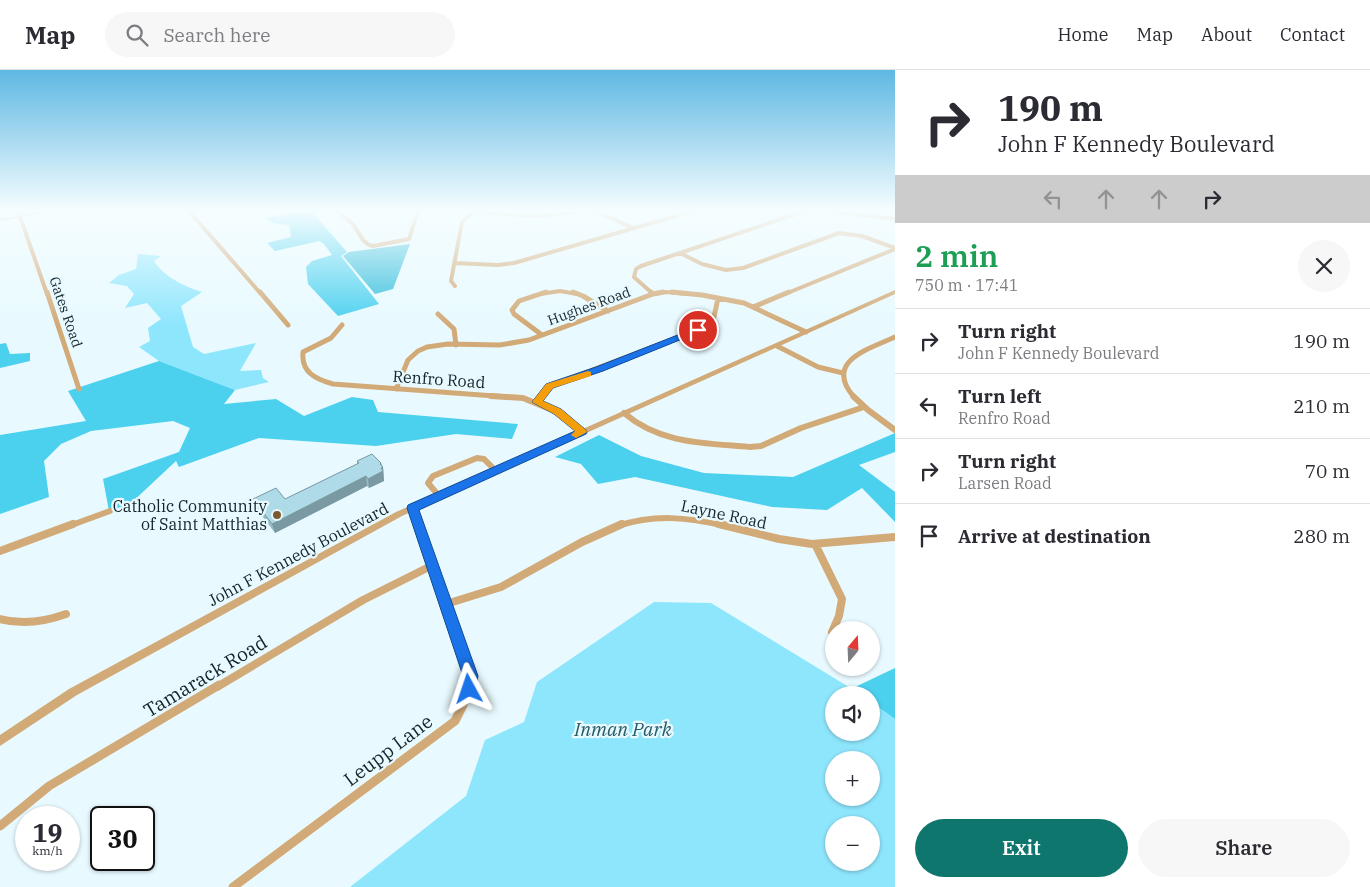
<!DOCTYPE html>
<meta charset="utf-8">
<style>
:root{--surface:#fff;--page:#f7f7f7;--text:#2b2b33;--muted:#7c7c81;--line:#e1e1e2;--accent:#0f766e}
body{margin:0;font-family:"IBM Plex Serif",serif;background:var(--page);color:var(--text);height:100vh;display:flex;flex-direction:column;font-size:19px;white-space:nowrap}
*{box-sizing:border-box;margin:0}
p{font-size:16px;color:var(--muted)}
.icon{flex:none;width:28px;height:28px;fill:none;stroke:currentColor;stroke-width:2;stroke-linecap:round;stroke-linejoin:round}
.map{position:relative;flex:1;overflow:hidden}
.panel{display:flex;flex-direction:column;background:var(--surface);width:475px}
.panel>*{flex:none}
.banner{background:#fff;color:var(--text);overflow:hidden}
.needle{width:32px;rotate:19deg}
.controls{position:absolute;left:825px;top:551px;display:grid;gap:10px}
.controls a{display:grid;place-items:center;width:55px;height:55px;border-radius:50%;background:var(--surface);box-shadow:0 1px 4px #0004;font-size:25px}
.speed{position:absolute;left:15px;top:736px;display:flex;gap:10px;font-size:25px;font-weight:700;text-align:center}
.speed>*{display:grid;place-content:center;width:65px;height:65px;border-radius:50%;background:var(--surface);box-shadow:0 1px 4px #0004;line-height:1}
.speed small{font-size:12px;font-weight:400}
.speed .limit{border:2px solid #111;border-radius:8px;background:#fff;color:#111}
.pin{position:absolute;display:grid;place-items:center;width:42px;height:42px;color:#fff;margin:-21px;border:2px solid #fff;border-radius:50%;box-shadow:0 1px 5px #0007}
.me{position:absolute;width:55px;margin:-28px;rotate:355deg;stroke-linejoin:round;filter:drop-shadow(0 0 4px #0008)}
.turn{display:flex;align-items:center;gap:18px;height:105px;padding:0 20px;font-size:22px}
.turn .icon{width:65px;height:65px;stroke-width:2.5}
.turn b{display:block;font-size:35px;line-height:42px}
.lanes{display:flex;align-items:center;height:48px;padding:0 20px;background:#0003;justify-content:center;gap:25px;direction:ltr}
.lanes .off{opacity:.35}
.round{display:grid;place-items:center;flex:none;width:52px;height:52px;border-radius:26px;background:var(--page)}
.headline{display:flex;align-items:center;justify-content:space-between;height:85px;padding:0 20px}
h1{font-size:30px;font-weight:600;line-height:38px;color:#1e9e55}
.cta{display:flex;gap:10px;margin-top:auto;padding:10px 20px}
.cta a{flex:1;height:58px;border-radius:30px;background:var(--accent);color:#fff;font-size:20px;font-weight:600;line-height:58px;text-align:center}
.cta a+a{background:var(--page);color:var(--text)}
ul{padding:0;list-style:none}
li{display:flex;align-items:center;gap:15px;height:65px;padding:0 20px;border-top:1px solid var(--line)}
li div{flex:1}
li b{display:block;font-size:19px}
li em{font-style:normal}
header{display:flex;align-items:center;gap:30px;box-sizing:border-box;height:70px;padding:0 25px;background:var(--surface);border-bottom:1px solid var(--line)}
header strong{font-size:24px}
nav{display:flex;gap:28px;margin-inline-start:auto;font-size:18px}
.search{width:350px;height:45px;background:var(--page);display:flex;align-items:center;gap:12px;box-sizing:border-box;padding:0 18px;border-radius:28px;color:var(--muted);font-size:19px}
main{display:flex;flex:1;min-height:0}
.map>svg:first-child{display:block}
.green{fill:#8ee6fd;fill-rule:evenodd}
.forest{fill:#4bd0ee}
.water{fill:#31bddb}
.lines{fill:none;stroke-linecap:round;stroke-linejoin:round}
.minor-far4{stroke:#d2aa78;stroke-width:4}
.minor-far3{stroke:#d2aa78;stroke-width:5}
.minor-far2{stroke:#d2aa78;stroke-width:6}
.minor-far1{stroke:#d2aa78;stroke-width:8}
.minor{stroke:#d2aa78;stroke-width:9}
.tertiary{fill:#d2aa78;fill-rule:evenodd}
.wall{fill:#96bcc7}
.shaded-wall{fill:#7a99a2}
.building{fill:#aedbe7;stroke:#7a99a2}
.route{fill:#1a73e8;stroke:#114b97}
.slow{fill:#f59e0b}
.poi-dot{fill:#7a5a30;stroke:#e8faff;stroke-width:2}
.labels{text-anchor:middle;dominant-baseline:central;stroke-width:4.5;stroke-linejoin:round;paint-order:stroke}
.far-street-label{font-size:14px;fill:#132529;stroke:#e8faff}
.street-label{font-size:16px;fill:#132529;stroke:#e8faff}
.poi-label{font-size:16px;fill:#132529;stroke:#e8faff;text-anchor:end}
.near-street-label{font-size:19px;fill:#132529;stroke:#e8faff}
.near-park-label{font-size:19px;font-style:italic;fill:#265c69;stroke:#e8faff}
</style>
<header>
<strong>Map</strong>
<div class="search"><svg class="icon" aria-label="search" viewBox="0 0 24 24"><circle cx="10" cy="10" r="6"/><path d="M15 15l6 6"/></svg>Search here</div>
<nav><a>Home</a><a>Map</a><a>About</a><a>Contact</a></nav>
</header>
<main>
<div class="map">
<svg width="895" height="817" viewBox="0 0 895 817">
<rect width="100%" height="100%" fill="#e8faff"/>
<!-- green -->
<path class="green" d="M138,184L161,186L154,191C163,206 185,217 202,222L181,236L193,277L204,284L256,273L240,301L261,300L263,308L269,312L235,320L159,291L139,277L150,271L148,258L161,249L147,233L125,238L134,224L127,216L109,213L119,205L136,199Z
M654,532L711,533L862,625H834V662H871V632L895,649V817H350L466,726L485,670L524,652L537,612ZM834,690H871V728H834ZM834,755H871V792H834Z"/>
<!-- forest -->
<path class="forest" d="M295,141H311L347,182L341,186L379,234L338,246L308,214L306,197L312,191L332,185L324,174L319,171L275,181L267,173L291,167L289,155L272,153L266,148Z
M6,273L10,284L30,283V291L0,298V274Z
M159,291L235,320L224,334L276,329L304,346L352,327L373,330L378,342L518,354L512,369L456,364L376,376L259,368L179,397L176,391L130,434L109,441L103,409L179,382L190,358L173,351L91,361L61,374L44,391L49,427L0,444V365L86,351L68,321Z
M895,363V382L859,395L895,422V452L862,418L827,440L772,437L635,407L598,414L581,394L555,387L599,365L641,386L704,403L793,407Z
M895,598V649L871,632V625H862L853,618Z"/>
<!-- water -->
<path class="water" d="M410,174L393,219L375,224L343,186L349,182Z"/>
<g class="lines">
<!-- minor-far4 -->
<path class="minor-far4" d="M18,141L47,224
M189,141L261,224
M337,141L353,154L363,170L369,175L373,176L409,169L418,141
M596,141L633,158
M831,141L895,149
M680,183L702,194L726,200L743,198L839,163L862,166L895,178
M454,193L498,195L514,193L693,141
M455,216L451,211L462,152L474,141
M540,224L560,221L577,224
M653,224L634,207L636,199L641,196L805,141
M655,224L666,222L687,224
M785,224L895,179"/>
<!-- minor-far3 -->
<path class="minor-far3" d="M47,222L79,319
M260,222L288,255
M573,222L583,226L608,241
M651,222L653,224
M672,222L702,225L744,233L806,262
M753,237L789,222
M438,244L454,259L456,275
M342,255L331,268L303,282C301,302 315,309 333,314L508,327
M542,265L514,244L512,240L519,231L546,222
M777,276L818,297L843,303
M396,319L408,290L418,281L427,277L448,274L500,275L529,270L653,224L663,222
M540,327L550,316L698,260L714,247L718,228
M854,327C823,291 869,279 895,267"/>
<!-- minor-far2 -->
<path class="minor-far2" d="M491,326L523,328L557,342L582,362
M853,326L868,340L895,360
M536,332L542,326
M624,343C660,374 705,373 750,377L761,376L801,358L864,337
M439,426L428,413L433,406L477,388L484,389L496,401
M413,438L419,456
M69,456L110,441
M618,456C654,444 688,447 724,456"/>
<!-- minor-far1 -->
<path class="minor-far1" d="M419,454L471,607L469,617
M719,454L779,469L812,474L895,467
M815,474L842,529L839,546L832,562
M0,481L73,454
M446,534L501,517L582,472L622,454
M0,549C23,555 44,552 66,544
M217,617L363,530L433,495"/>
<!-- minor -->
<path class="minor" d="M0,756L49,716L219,615
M233,817L455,651L463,635L469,615"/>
<!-- tertiary -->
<path class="tertiary" d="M44,141H50L0,151V149Z
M476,141L530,144L584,141C565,149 495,149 476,141Z
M895,220V224L402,446L77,625L0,676V665L69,619L396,442Z"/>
</g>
<!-- wall -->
<path class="wall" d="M357,391L381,393L383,397L384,411L369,418L367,416L275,463L256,438L253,429H285L357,394Z"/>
<!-- shaded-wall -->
<path class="shaded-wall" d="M381,393L382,398L383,397L384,411L369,418L368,409L380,394Z
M366,406L367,416L275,463L272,454Z"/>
<!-- building -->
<path class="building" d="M372,384L381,393L380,394L383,397L381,398L383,401L368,409L366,406L272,454L253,429L276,418L285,429L359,393L357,391Z"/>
<!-- sky -->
<linearGradient id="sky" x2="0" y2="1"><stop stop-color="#5fb8e3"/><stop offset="0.55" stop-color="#f5fdff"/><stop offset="1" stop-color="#f5fdff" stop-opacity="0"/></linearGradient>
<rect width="895" height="255" fill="url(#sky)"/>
<!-- route -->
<path class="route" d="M698,257L702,258V261L603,301L553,318L543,331L561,339L586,360L587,362L586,364L419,440L478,606L474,624L469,627L463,624L461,619L463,606L407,438L408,435L575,361L554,344L532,332L546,314L596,297Z"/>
<!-- slow -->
<path class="slow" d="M588,301L591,302V306L553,318L543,331L561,339L586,360L587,362L576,368L571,365L575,361L554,344L532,332L546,314Z"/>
<!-- markers -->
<circle class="poi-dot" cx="277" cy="445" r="5"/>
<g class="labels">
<!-- far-street labels -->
<g class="far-street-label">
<text transform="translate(589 236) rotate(-20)">Hughes Road</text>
<text transform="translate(66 242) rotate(71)">Gates Road</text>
</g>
<!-- street labels -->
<g class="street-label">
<text transform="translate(439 309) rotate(4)">Renfro Road</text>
<text transform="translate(724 444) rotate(12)">Layne Road</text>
<text transform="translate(298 484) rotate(-28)">John F Kennedy Boulevard</text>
</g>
<!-- poi labels -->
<g class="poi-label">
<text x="267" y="436">Catholic Community<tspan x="267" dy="18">of Saint Matthias</tspan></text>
</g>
<!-- near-street labels -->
<g class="near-street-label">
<text transform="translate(205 606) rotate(-31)">Tamarack Road</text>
<text transform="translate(388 680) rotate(-37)">Leupp Lane</text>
</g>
<!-- near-park labels -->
<g class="near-park-label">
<text x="623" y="659">Inman Park</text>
</g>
</g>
</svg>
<div class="controls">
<a><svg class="needle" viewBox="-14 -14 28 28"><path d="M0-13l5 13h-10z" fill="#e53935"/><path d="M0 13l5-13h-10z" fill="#7c7c81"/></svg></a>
<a><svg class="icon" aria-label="sound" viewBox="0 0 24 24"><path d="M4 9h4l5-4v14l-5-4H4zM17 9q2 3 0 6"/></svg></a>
<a>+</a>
<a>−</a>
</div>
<div class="speed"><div>19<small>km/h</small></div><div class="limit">30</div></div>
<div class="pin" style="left:698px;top:260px;background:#d93025"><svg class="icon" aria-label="arrive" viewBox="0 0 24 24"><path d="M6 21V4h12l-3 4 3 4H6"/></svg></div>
<svg class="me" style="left:469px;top:619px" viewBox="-20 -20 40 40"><path d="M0-17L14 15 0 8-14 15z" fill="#1a73e8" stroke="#fff" stroke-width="4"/></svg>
</div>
<section class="panel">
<div class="banner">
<div class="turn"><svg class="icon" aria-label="right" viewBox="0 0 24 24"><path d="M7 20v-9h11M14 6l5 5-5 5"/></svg><div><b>190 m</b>John F Kennedy Boulevard</div></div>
<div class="lanes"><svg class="icon off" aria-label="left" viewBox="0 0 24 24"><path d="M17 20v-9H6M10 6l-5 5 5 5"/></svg><svg class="icon off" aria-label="ahead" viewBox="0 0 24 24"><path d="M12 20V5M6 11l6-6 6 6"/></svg><svg class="icon off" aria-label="ahead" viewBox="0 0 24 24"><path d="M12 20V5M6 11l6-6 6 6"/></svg><svg class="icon" aria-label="right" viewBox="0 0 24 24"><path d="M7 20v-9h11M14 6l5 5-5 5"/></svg></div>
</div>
<div class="headline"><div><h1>2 min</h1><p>750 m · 17:41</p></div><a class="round"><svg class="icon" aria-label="close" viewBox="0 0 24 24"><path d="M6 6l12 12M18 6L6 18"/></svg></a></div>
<ul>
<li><svg class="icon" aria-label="right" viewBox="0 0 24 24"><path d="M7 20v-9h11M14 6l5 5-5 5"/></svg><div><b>Turn right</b><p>John F Kennedy Boulevard</p></div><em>190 m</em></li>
<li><svg class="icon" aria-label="left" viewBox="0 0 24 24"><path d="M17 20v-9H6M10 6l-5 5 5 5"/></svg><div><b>Turn left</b><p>Renfro Road</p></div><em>210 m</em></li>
<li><svg class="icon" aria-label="right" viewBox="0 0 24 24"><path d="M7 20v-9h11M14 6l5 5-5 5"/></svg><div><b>Turn right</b><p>Larsen Road</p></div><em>70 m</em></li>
<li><svg class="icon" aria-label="arrive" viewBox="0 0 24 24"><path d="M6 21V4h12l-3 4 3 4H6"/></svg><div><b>Arrive at destination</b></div><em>280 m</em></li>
</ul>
<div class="cta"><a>Exit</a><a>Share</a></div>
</section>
</main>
